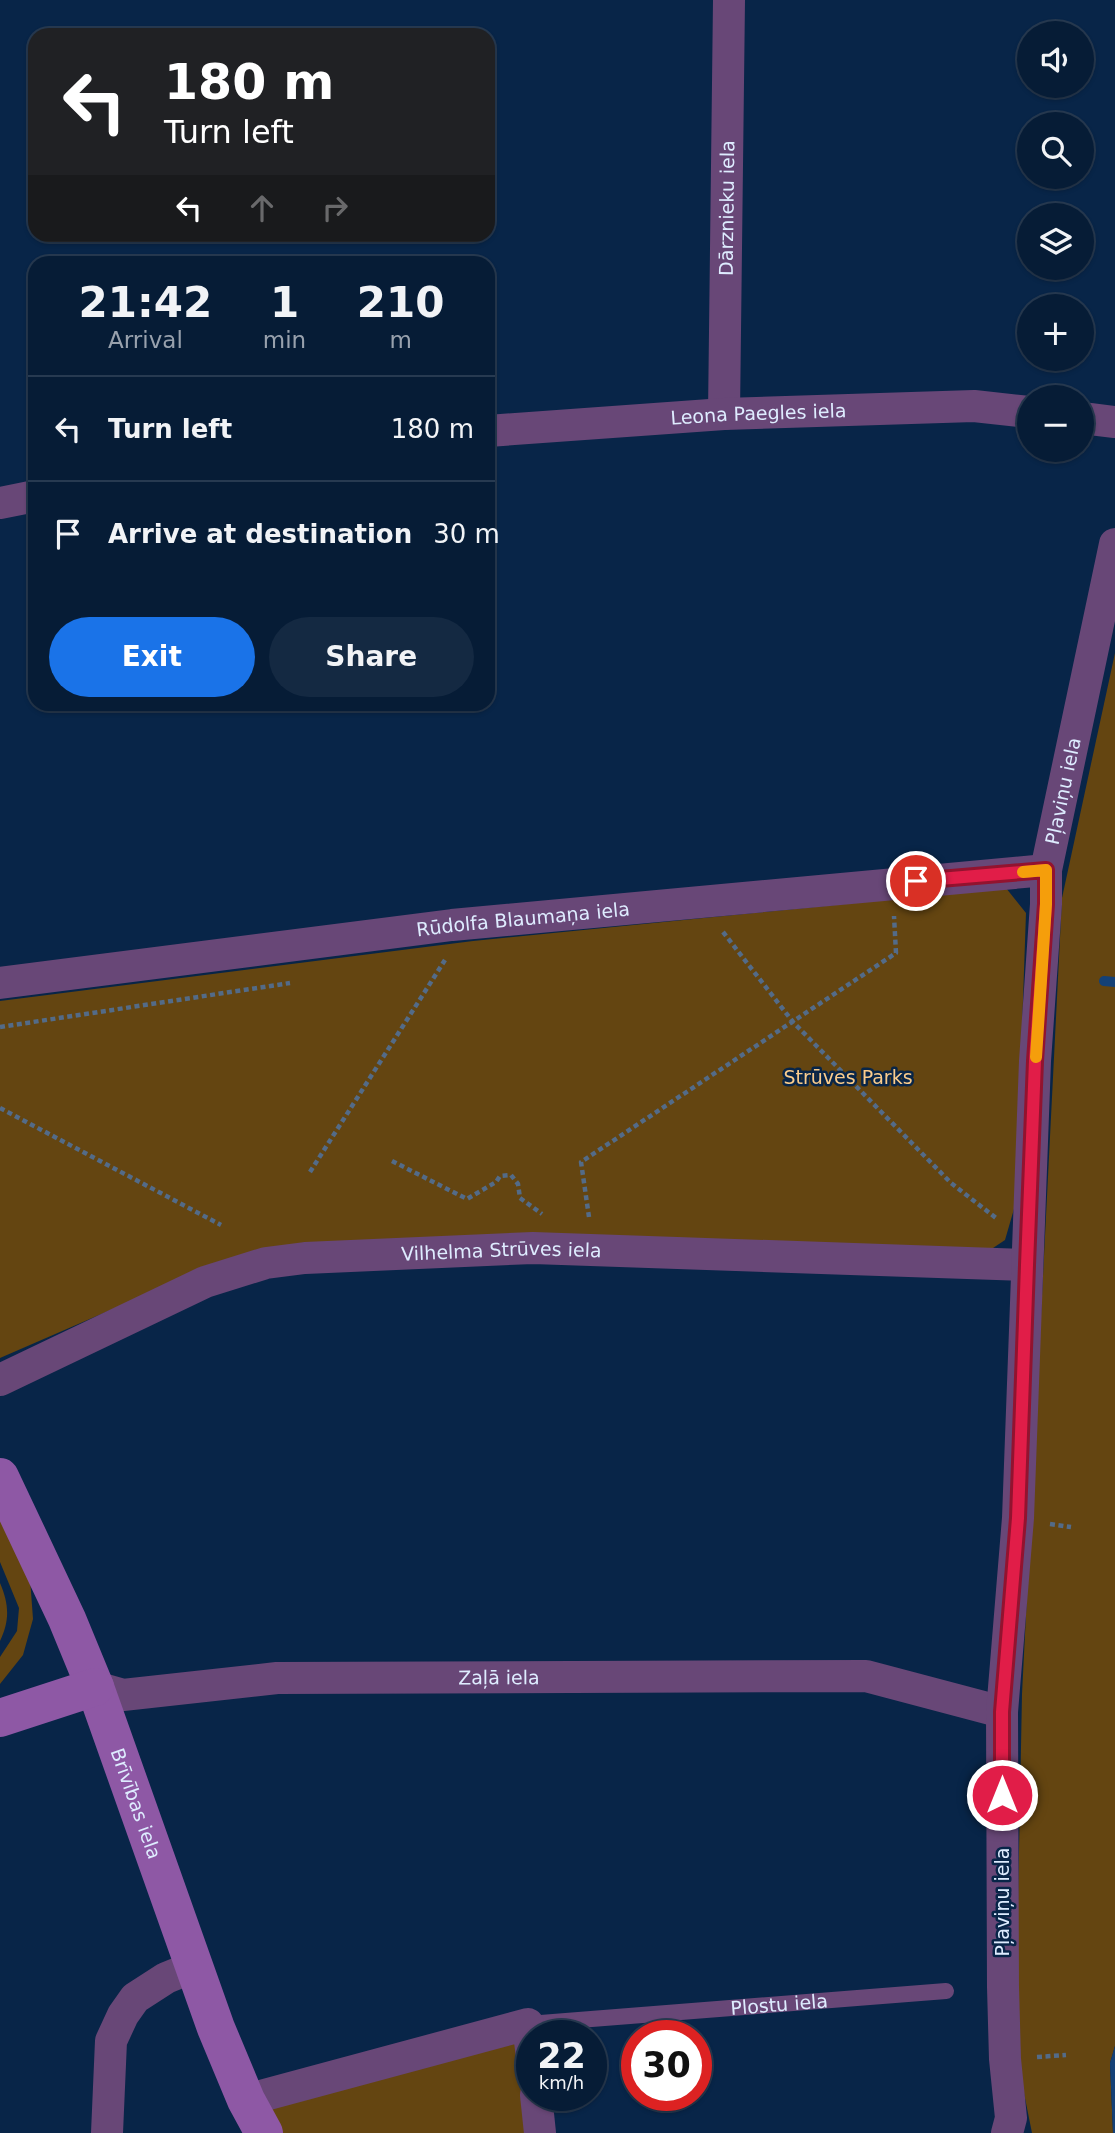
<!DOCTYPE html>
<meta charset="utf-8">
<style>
:root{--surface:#061c36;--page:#142942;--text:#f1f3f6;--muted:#98a1ad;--line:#273a51;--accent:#1a73e8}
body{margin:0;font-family:"DejaVu Sans",sans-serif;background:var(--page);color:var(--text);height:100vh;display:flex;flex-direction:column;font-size:26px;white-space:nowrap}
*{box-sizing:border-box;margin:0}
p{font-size:23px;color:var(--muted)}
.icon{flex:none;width:38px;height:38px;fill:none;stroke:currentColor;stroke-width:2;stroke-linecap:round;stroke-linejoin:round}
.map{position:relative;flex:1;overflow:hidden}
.sheet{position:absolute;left:28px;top:256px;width:467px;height:455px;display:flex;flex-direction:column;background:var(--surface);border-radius:21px;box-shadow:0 2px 5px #0004,0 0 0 2px var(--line)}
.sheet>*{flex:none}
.hud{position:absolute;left:28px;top:28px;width:467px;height:214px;border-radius:21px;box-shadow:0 2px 5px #0004,0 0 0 2px var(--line);background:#202124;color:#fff;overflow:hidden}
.tools{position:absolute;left:1017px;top:21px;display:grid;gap:14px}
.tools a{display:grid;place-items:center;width:77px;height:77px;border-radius:50%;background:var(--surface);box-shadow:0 2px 5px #0004,0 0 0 2px var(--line);font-size:35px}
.speed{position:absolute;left:516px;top:2020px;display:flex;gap:14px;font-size:35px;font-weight:700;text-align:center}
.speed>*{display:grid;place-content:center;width:91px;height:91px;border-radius:50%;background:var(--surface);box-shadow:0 2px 5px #0004,0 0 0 2px var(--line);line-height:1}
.speed small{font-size:18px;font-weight:400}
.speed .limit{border:10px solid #d22;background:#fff;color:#111}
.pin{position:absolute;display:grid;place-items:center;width:60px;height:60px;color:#fff;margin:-30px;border:4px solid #fff;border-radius:50%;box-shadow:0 2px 7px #0007}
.me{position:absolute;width:77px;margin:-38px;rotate:0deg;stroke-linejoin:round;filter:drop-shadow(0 0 5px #0008)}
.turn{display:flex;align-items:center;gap:24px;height:147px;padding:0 21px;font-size:32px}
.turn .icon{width:91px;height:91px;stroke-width:2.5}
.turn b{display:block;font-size:49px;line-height:60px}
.lanes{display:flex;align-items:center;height:66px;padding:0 21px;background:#0003;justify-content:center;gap:35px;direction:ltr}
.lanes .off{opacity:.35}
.eta{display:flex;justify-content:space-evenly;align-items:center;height:119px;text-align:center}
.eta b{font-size:42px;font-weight:700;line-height:49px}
.primary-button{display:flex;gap:14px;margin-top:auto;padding:14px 21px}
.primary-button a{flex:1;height:80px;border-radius:42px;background:var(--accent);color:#fff;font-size:28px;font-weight:700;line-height:80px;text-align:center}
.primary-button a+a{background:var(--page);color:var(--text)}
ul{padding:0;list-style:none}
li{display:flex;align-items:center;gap:21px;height:105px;padding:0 21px;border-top:2px solid var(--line)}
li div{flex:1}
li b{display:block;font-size:26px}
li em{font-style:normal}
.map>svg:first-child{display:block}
.green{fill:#644511}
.water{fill:#144177}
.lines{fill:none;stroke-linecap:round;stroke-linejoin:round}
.stream{stroke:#144177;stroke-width:10}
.path{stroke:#536b88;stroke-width:4.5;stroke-dasharray:5 3.5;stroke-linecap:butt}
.service{stroke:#684777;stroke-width:16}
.minor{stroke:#684777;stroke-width:32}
.secondary{stroke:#8e58a5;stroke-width:38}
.route-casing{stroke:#92132f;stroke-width:18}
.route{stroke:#e11d48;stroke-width:12}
.slow{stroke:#f59e0b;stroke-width:12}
.labels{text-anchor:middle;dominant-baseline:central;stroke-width:5;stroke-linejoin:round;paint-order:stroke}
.street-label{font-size:19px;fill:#deecff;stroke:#082548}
.park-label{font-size:19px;fill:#facc8c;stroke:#082548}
</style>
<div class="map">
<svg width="1115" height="2133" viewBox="0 0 1115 2133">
<rect width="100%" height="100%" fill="#082548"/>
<!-- green -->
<path class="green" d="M1115,653V2046L1110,2063L1113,2133H1032L1023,2088L1016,2009L1022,1694L1062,898Z
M1006,888L1026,913L1016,1202L1005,1240L984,1254L205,1269L0,1358V1001L473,941Z
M0,1512L30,1578L33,1619L23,1655L0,1684V1657L17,1631L19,1608L0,1562Z
M0,1583C9,1604 10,1620 0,1641Z
M528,2024L532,2058V2095L540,2133H264L262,2096Z"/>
<!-- water -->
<path class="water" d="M1115,2046V2133H1113L1110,2063Z"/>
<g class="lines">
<!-- stream -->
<path class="stream" d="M1104,981L1115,982"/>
<!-- path -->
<path class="path" d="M723,932L793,1022L951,1183L996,1218
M0,1027L290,983
M0,1108L221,1225
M392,1161L467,1199L496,1182L500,1176L511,1175L518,1184L520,1198L542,1214
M310,1172L445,960
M589,1217L581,1162L896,953L894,916
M1050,1524L1071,1527
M1037,2057L1066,2055"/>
<!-- service -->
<path class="service" id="s1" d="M528,2024L946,1991"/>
<!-- minor -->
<g class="minor">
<path id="s2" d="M724,414L729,0"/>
<path d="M1082,418L1115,422"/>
<path id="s3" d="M488,431L724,414L974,406L1029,412"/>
<path d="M0,503L35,496"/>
<path id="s4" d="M0,983L452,925L1046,870"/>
<path id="s5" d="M0,1380L205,1282L266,1263L305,1258L533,1248L1027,1265"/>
<path id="s6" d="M95,1687L123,1695L277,1678L866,1676L1002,1712"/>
<path d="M536,2095L540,2133"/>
<path d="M246,2100L528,2024L532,2058"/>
<path d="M107,2133L111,2041L123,2015L135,1998L166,1978L193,1967"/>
<path id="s7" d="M1007,2133L1011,2118L1005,2059L1003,1987L1002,1712L1018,1518L1035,1061L1046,904V870L1115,544"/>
</g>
<!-- secondary -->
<g class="secondary">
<path id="s8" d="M0,1477L67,1619L95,1687L216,2028L246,2100L264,2133"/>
<path d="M0,1718L95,1687"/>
</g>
</g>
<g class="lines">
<!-- route casing -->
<g class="route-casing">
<path id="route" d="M916,881L1046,870V904L1035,1061L1027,1265L1018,1518L1002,1712V1795"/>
</g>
<!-- route -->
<use href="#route" class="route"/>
<!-- slow -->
<path class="slow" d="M1023,872L1046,870V904L1036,1057"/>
</g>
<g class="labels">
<!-- street labels -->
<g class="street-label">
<text stroke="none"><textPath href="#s2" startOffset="206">Dārznieku iela</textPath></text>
<text stroke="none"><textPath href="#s3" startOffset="271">Leona Paegles iela</textPath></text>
<text stroke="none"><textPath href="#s7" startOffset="1346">Pļaviņu iela</textPath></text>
<text stroke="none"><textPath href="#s4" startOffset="527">Rūdolfa Blaumaņa iela</textPath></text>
<text stroke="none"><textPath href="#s5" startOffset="527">Vilhelma Strūves iela</textPath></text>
<text stroke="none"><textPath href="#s6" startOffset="406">Zaļā iela</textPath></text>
<text stroke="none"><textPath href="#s8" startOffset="354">Brīvības iela</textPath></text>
<text transform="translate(1002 1902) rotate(-90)">Pļaviņu iela</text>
<text stroke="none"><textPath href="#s1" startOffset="252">Plostu iela</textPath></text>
</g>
<!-- park labels -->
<g class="park-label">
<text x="848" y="1077">Strūves Parks</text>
</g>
</g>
</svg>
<div class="tools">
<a><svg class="icon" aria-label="sound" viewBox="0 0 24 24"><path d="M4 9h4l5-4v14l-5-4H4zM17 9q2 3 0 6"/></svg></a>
<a><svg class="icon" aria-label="search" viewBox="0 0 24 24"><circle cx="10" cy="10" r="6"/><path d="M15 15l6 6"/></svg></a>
<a><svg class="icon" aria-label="layers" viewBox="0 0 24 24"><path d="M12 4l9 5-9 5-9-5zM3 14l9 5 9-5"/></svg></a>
<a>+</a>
<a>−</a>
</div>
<div class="speed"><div>22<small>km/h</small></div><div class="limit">30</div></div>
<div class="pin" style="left:916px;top:881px;background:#d93025"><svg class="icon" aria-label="arrive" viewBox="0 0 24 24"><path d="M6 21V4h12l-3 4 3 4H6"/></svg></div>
<svg class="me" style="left:1002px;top:1795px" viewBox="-20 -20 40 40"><circle r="17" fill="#e11d48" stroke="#fff" stroke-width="3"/><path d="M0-11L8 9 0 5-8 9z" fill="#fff"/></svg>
<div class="hud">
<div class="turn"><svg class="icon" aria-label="left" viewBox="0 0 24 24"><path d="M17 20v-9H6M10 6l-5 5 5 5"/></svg><div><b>180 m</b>Turn left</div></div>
<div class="lanes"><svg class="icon" aria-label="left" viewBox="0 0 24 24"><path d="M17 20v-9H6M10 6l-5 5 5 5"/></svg><svg class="icon off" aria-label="ahead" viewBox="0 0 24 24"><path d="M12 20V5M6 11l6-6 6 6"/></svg><svg class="icon off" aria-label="right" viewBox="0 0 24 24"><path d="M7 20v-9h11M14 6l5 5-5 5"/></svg></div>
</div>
<section class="sheet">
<div class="eta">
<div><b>21:42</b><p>Arrival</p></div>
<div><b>1</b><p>min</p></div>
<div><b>210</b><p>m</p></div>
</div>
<ul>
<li><svg class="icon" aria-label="left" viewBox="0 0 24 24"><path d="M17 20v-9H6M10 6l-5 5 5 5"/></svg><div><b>Turn left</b></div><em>180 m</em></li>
<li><svg class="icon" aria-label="arrive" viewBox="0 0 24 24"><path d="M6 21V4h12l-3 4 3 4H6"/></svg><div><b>Arrive at destination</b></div><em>30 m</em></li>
</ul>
<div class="primary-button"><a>Exit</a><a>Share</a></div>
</section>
</div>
